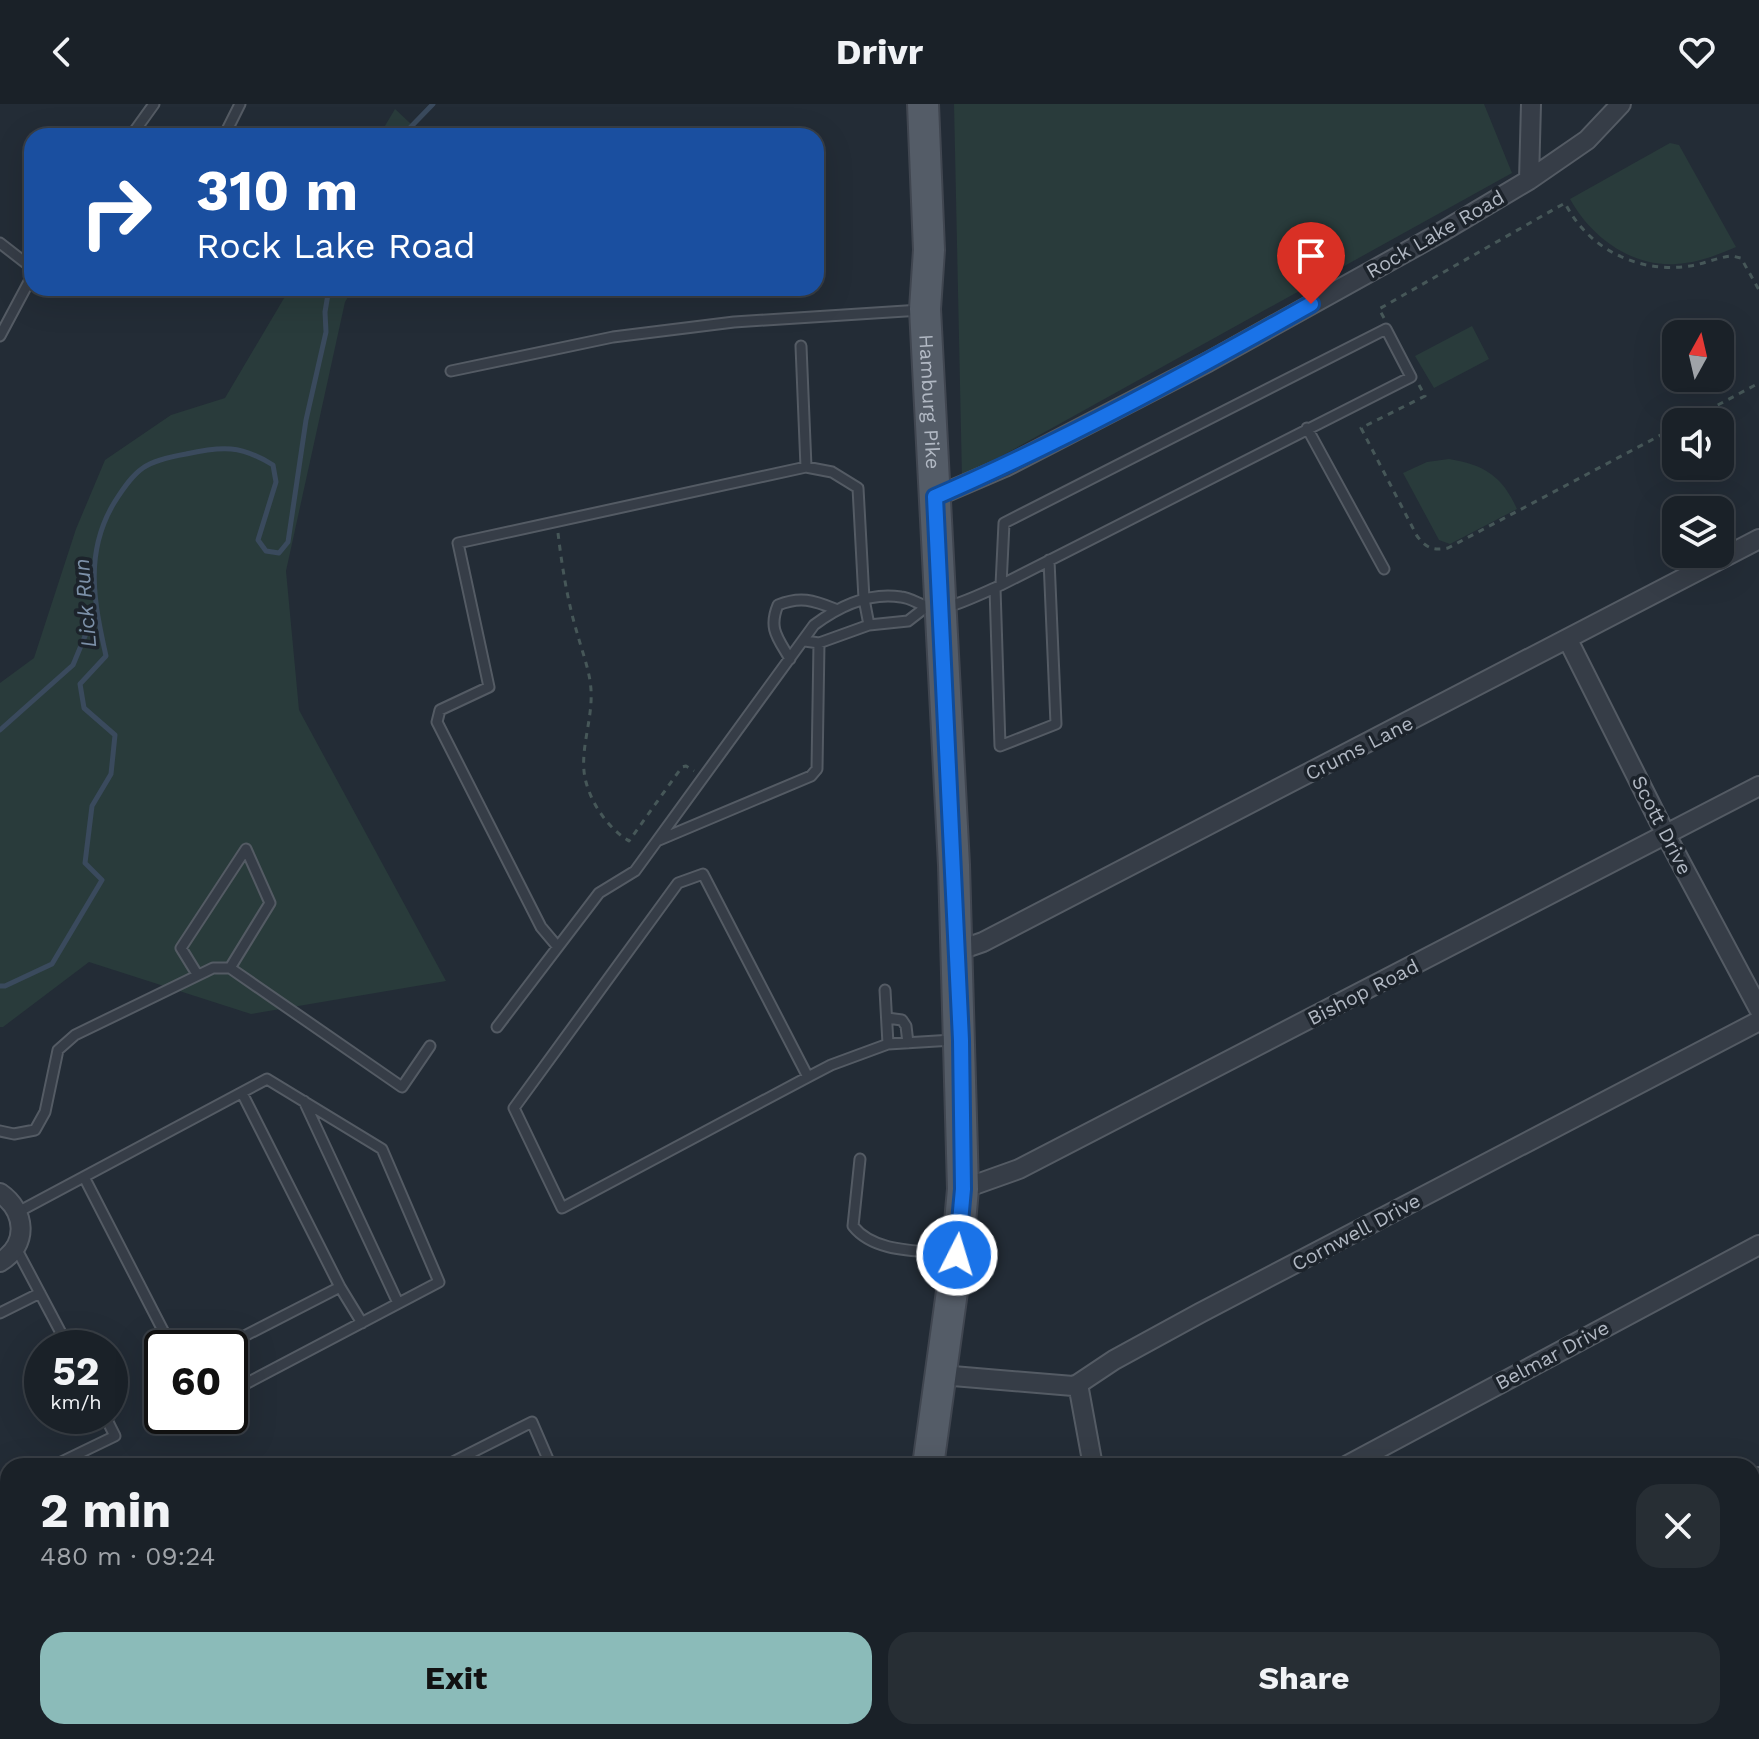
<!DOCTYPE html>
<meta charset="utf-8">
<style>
:root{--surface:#1a2128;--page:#272e34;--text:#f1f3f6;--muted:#9fa3a8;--line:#383e45;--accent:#8bbbb9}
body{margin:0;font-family:"Work Sans",sans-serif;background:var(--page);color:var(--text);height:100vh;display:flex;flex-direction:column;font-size:30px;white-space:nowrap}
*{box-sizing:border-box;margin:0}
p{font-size:26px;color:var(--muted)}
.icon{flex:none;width:44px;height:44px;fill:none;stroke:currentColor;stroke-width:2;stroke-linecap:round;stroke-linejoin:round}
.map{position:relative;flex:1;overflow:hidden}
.drawer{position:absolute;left:0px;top:1354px;width:1760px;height:282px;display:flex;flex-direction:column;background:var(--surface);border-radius:24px 24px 0 0;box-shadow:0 8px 32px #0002,0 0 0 2px var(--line)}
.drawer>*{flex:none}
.banner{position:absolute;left:24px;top:24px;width:800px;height:168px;border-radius:24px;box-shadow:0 8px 32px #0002,0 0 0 2px var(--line);background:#1a4fa0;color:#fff;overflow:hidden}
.needle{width:52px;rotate:8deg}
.controls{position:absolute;left:1662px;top:216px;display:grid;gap:16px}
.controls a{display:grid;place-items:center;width:72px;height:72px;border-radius:16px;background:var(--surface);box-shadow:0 8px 32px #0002,0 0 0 2px var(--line);font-size:40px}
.speed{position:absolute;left:24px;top:1226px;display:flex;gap:16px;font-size:40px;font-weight:700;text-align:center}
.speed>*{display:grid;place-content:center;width:104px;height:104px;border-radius:50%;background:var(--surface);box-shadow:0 8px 32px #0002,0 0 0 2px var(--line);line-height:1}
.speed small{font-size:20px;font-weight:400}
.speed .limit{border:4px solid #111;border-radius:12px;background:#fff;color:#111}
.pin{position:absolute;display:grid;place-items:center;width:68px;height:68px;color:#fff;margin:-82px -34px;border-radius:50% 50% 50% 0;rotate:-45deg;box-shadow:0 0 8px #0007}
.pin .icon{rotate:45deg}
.me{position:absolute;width:88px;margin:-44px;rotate:5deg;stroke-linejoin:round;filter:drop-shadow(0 0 6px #0008)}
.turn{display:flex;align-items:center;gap:28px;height:168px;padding:0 40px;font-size:36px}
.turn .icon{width:104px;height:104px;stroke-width:2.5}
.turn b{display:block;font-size:56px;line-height:68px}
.round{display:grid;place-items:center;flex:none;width:84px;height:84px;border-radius:24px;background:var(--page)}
.head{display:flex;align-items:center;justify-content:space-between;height:136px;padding:0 40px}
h1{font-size:48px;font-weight:700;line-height:60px}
.cta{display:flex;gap:16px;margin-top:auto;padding:16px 40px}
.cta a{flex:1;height:92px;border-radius:24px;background:var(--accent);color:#111;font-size:32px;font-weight:700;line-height:92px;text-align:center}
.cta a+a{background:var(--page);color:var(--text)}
header{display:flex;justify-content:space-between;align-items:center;height:104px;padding:0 40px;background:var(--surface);font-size:36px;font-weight:700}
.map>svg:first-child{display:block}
.green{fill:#293b3b}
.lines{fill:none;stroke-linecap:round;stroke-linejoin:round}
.stream{stroke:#3a4a5d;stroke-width:5}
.lane-casing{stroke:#545b64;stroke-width:13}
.street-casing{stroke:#545b64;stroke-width:22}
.primary-casing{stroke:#404650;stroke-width:34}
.path{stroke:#465758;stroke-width:3;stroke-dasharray:6 6;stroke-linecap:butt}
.lane{stroke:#363d47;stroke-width:9}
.street{stroke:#363d47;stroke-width:18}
.primary{stroke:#545c67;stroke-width:30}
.route-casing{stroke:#114b97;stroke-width:20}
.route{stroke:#1a73e8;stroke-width:14}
.labels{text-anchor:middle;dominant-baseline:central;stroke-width:7;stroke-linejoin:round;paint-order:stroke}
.street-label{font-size:20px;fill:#b1b8c3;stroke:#1c232b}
.water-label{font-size:22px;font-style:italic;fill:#7c90a8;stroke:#1c232b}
</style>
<header><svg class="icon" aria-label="back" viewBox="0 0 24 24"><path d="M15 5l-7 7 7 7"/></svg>Drivr<svg class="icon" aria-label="heart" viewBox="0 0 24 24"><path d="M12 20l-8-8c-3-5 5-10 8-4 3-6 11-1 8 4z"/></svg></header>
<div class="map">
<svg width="1759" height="1635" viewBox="0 0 1759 1635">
<rect width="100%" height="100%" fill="#232c36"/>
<!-- green -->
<path class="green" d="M954,0H1484L1512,69L962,374Z
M395,5L424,32H379Z
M1670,39L1679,41L1736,143C1717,151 1697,159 1676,160C1631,163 1591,133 1570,95Z
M290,184H353L345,198L286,467L299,606L446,877L251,910L89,858L3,923H0V579L34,554L76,425L105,356L171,311L225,294Z
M1472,222L1489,255L1434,284L1415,252Z
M1449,355C1485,361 1502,372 1517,405L1450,440L1439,436L1403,369L1427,358Z"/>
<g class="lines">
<!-- stream -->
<path class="stream" d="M402,32L433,0
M0,626L73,561L95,508
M0,882H5L52,860L102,776L85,759L92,702L111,670L115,631L84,604L80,580L106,552C94,498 84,449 114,399C136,364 145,357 186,350C222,342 241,341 273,361L276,378L258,436L266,447L279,449L288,438L306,316L326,228L325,208L329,184
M1758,1497L1759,1496"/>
<!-- lane casing -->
<g class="lane-casing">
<path id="lane" d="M131,32L154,0
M224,32L240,0
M0,139L32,164
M0,232L32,172
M801,242L806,363
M451,267L613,233L734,218L921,206
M1307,324L1384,465
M995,484L1000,642L1056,620L1049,456
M805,537L819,539L869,521L908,517L926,503
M790,555C778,534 768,525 778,501C800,492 813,496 835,505
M659,736L811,672L817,665L819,539
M557,842L541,823L437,618L440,606L489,583L458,439L806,363L832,368L858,384L864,495L869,521
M197,870L181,844L246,745L270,799L230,864
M885,886L888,940
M887,914L902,916L906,922L908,939
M497,923L599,789L635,767L814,521C838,503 869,488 901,493C913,494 923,504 936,504C951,505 980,490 995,484L1411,273L1386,225L1004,419L1001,481
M808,973L703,770L678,779L514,1004L562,1104L808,973L831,961L888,940L953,936
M242,989L340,1183L362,1219
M304,997L398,1199
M0,1027L14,1030L35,1026L45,1008L58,946L75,931L213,864H230L402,983L430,942
M860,1055L853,1122C875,1150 921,1146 954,1150
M84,1073L172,1244
M18,1108L267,975L382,1045L439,1178L230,1288
M16,1144L69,1244
M0,1209L40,1189
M221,1244L340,1183
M53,1362L115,1332L105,1312
M445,1362L532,1318L551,1362
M0,1388L8,1384
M462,1628L465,1635
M672,1628L676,1635
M708,1628L711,1635
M725,1635L726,1628
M792,1635L793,1628"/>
</g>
<!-- street casing -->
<g class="street-casing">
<path id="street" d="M1529,76L1531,0
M935,393L1005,363L1208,258L1440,129L1529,76L1587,36L1621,0
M1568,536L1666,731L1759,905
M957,847L983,838L1759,435
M963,1085L1019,1065L1759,682
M0,1089C26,1107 29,1141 0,1158
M941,1271L1073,1282L1078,1280L1114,1256L1200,1209L1759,917
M1078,1280L1093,1362
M1346,1362L1759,1141
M1752,1377L1759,1373"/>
</g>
<!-- primary casing -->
<g class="primary-casing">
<g id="primary">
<path id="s1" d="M923,0L929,146L925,205L954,761L963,1085L957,1151L928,1362"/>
<path d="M893,1635L894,1628"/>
</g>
</g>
<!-- path -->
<path class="path" d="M1384,214L1379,205L1565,99C1588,145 1639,170 1690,162C1704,160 1718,153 1732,152L1741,154L1759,186
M1419,281L1425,292L1361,324L1417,432C1426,444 1433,447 1448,444L1676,323
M1686,318L1759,279
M558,429C562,463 568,500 578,532C583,550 590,568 591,586C593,617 578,649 586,678C592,701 609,725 629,737L682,663L686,662L694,667"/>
<!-- lane -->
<use href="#lane" class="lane"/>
<!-- street -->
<use href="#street" class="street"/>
<!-- primary -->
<use href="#primary" class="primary"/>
</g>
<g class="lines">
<!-- route casing -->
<g class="route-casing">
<path id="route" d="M957,1151L963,1085L961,936L935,393C1064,337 1188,269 1311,200"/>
</g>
<!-- route -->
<use href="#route" class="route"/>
</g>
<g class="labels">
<!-- street labels -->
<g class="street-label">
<text transform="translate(1435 130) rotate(-30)">Rock Lake Road</text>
<text stroke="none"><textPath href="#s1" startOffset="298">Hamburg Pike</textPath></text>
<text transform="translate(1359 644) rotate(-27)">Crums Lane</text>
<text transform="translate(1662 721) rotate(63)">Scott Drive</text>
<text transform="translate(1363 888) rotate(-27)">Bishop Road</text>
<text transform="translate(1356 1128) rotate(-28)">Cornwell Drive</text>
<text transform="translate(1552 1251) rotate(-28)">Belmar Drive</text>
</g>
<!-- water labels -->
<g class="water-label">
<text transform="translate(85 499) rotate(-95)">Lick Run</text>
</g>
</g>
</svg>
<div class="controls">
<a><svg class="needle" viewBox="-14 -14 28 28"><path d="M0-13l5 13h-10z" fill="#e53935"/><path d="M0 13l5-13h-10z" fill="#9fa3a8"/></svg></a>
<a><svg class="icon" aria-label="sound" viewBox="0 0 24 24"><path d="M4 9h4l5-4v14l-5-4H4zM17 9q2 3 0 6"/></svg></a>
<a><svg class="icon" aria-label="layers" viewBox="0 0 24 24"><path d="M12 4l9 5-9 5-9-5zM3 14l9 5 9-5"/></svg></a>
</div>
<div class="speed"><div>52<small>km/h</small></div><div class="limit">60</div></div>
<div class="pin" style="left:1311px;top:200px;background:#d93025"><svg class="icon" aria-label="arrive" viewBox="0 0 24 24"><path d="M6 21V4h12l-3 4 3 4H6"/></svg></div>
<svg class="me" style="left:957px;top:1151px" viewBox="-20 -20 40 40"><circle r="17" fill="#1a73e8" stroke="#fff" stroke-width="3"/><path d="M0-11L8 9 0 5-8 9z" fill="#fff"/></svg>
<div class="banner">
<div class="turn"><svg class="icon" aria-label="right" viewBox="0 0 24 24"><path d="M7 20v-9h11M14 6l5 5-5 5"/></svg><div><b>310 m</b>Rock Lake Road</div></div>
</div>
<section class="drawer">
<div class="head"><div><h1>2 min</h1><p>480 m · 09:24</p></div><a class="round"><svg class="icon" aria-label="close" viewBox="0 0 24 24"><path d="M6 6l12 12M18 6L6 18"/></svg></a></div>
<div class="cta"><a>Exit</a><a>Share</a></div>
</section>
</div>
